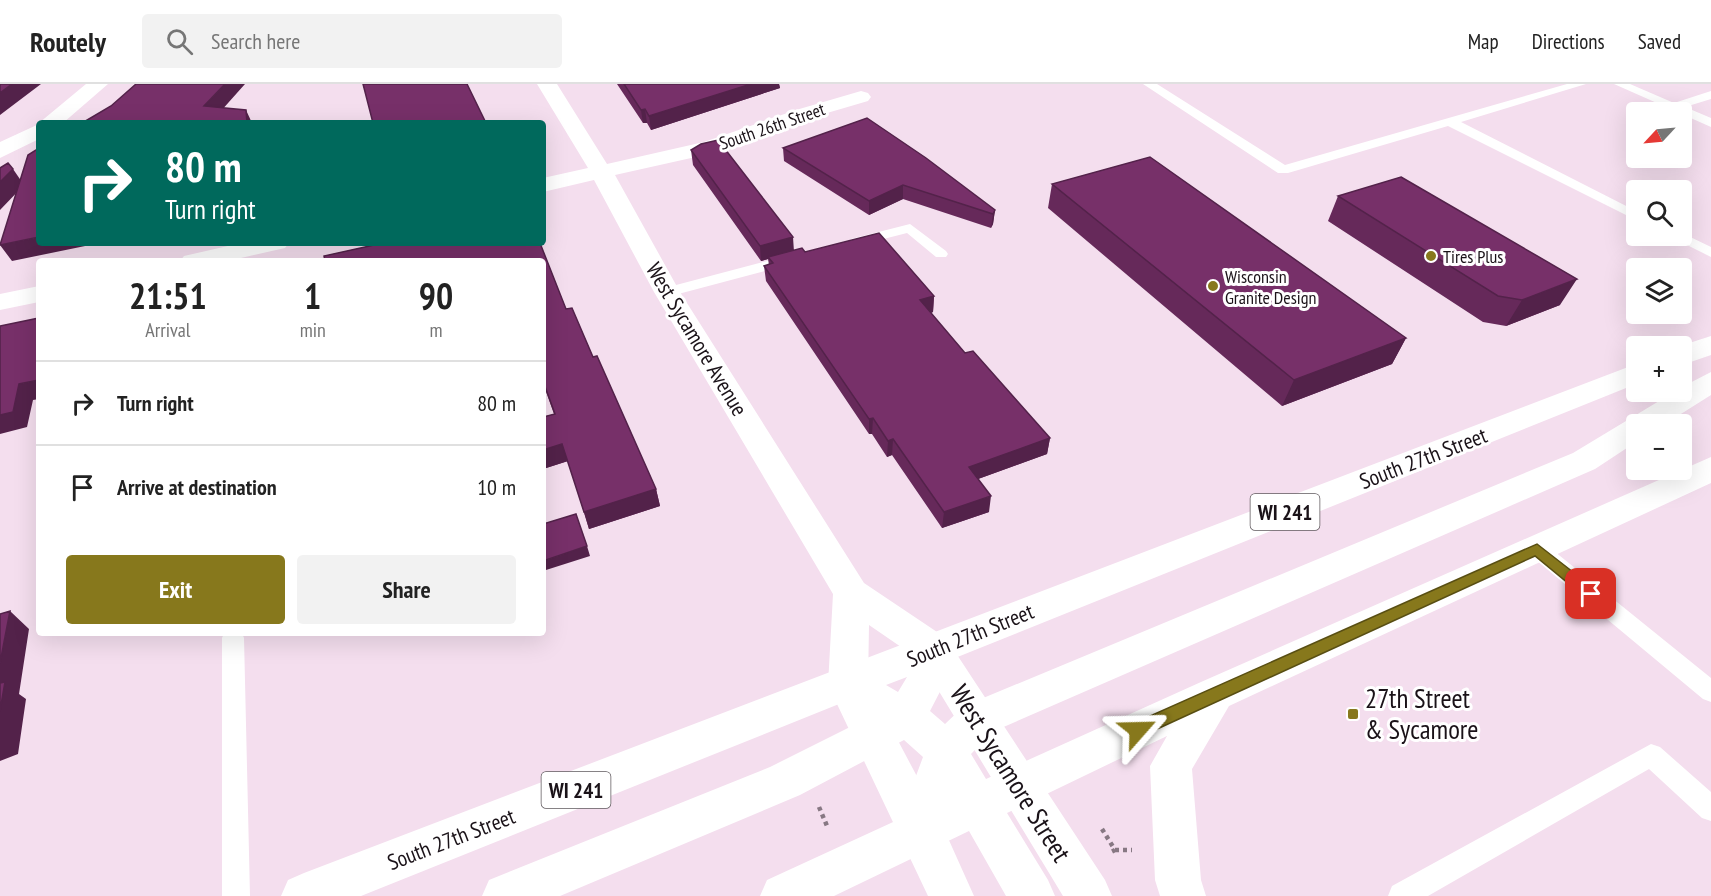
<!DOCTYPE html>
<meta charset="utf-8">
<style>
:root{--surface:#fff;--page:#f2f2f2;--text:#222;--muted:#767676;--line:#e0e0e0;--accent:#87781c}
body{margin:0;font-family:"PT Sans Narrow",sans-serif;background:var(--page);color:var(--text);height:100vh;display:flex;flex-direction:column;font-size:22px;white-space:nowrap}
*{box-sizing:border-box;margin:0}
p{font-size:20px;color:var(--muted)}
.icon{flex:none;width:33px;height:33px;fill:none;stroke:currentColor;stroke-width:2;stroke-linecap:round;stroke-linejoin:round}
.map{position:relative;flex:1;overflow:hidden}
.sheet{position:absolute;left:36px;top:174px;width:510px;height:378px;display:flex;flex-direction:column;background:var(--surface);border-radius:6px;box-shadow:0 6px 24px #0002}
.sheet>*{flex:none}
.hud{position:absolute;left:36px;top:36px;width:510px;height:126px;border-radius:6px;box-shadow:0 6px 24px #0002;background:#00695c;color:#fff;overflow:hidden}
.needle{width:39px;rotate:244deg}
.controls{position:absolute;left:1626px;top:18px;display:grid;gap:12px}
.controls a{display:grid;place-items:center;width:66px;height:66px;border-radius:6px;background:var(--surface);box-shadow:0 6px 24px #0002;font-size:30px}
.pin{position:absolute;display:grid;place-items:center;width:51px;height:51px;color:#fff;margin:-26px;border-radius:12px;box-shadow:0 3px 9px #0006}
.me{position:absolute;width:66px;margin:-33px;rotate:65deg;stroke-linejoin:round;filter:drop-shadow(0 0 4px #0008)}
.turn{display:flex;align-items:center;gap:21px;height:126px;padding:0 30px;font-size:27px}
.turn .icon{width:78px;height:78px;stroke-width:2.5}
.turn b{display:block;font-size:42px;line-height:51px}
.eta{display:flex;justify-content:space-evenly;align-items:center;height:102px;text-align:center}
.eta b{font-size:36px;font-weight:800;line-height:42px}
.action{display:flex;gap:12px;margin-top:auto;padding:12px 30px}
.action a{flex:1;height:69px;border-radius:6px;background:var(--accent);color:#fff;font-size:24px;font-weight:800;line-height:69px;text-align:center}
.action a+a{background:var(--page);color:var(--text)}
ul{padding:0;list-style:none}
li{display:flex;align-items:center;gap:18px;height:84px;padding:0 30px;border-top:2px solid var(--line)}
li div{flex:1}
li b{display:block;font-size:22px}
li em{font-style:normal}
header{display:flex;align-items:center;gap:36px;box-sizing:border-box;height:84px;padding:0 30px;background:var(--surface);border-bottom:2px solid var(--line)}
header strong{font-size:28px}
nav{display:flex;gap:33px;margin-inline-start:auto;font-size:21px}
.search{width:420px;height:54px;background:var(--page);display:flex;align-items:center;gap:15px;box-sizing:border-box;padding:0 21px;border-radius:6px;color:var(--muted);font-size:22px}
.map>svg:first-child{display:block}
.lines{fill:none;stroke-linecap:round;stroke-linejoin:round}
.path{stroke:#877883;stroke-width:4.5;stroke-dasharray:4 4;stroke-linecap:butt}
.service{fill:#fff;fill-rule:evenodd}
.minor{fill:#fff;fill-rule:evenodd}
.primary{fill:#fff;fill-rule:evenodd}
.wall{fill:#66295a}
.shaded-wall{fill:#53224a}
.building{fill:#773069;stroke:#53224a;stroke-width:1.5}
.route{fill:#87781c;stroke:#584e12;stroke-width:1.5}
.poi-dot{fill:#87781c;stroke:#fff;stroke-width:2}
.labels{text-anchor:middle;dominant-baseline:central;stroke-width:6;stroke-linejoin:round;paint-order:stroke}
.far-street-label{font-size:18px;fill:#1a1218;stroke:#fff}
.far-poi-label{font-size:18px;fill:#1a1218;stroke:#fff;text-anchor:start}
.shield{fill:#fff;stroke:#5f595d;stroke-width:1.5}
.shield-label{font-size:21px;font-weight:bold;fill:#1a1218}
.street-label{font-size:22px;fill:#1a1218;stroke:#fff}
.near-poi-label{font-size:27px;fill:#1a1218;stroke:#fff;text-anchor:start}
.near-street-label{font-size:27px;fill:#1a1218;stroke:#fff}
</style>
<header>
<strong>Routely</strong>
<div class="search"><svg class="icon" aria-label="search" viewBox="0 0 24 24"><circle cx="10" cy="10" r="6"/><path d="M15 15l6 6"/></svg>Search here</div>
<nav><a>Map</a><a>Directions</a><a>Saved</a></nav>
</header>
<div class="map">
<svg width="1711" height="812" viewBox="0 0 1711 812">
<rect width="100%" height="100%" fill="#f4deee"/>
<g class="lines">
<!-- path -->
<path class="path" d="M819,723L827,742
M1102,745L1115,766L1111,768
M1115,766H1132"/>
<!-- service -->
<path class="service" d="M1143,0H1157L1285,81L1567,0H1586L1461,38L1636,127V136L1448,42L1288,89H1278Z
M1614,0H1630L1674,19L1711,7V15L1685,23L1711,34V43Z
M910,140L946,167L948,170L946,173H936L907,149L856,162L849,158L851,155Z
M1682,149L1711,163V173L1669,152H1682Z
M790,171L798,176L795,179L667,213L659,208L661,205Z
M1537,457L1544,459L1711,594V618L1703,615L1530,471L1527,465L1530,459Z
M224,549H242L244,554L250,812H222V554Z
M1651,660L1660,663L1711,708V737L1702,734L1649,685L1428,812H1388L1392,802Z"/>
<!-- minor -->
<path class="minor" d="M86,0H108L63,39H39Z
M537,0H557L607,80L704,58L796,26L861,7L868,9L871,13L868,17L810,34L718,68L615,91L680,208L864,499L946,554L1105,796L1112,812H1063L920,576L869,541L868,600L939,734L974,812H928L828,601L833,510L654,208L594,96L543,108V94L588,84Z
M39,40V55L0,74V58Z
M241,159H289L285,164L228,177H180L184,172Z
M39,202V218L0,226V210Z"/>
<!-- primary -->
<path class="primary" d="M1711,252V271L1682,281L1680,262Z
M1636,280V300L950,576L946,596L930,627L945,640L964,622L1573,369L1674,308H1682V303L1711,288V311L1665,340H1636V358L1595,385L992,648L971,670L986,695L1201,598L1711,373V399L1229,622L1192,685L1201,796L1206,812H1160L1155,796L1150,682L1167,652L1007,729L1048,796L1055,812H1006L969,747L834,812H760L767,796L904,733L913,700L923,673L904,656L800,711L560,812H482L489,796L770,683L870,633L844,618L361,812H281L288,796L304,789ZM907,593L898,608L886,601Z"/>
</g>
<!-- wall -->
<path class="wall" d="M617,0H779L780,4L651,46L647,39H643Z
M783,64L995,126L993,140L991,144L903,115L869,131L784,77Z
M691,66L794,166L805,168L934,212L933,228L931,229L965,269L1050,354L1047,370L978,395L989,428L942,444L892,371L887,373L872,350H869L766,197L764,182L769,181L768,175L761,177L693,81Z
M1052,100L1406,254L1392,280L1282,322L1048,124Z
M1338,112L1560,221L1506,242L1483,238L1328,137Z
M383,159H540L566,225L572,224L593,273L597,272L656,405L660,422L589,445L568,377L543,385V333L554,330L543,299V177H325L324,172Z"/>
<!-- shaded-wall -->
<path class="shaded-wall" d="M12,0H41L0,31V9Z
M225,0H245L212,37L204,22Z
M751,0H779L780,4L651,46L649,32Z
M645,25L647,39H643L641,26Z
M246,26L252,39H247Z
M13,85L24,101L0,126V98Z
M903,101V115L869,131V117Z
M995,126L993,140L991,144L993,130Z
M39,153V159H91L90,161L12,177L0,161Z
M793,153L794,168L768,173V175L761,177L760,162Z
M1577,195L1560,221L1506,242L1522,216Z
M934,212L933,228L920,232V216Z
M1406,254L1392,280L1282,322L1294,296Z
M39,296V315L33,316L27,343L0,350V331L19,300Z
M873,334L872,350H869V335Z
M1050,354L1047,370L967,399L969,383Z
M893,355L892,371L887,373L888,357Z
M562,360L568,377L543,385V366Z
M656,405L660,422L589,445L584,428Z
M991,412L989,428L942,444L944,428Z
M587,462L590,472L546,486L543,477Z
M10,527L29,545L19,610L26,615L18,670L0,677V579Z"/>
<!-- building -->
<path class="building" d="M0,0H12L0,9Z
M136,0H225L204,22L246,26L247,39H82L111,22Z
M363,0H467L486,39H373Z
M624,0H751L649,32L645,25L641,26Z
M867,34L926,74L995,126L993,130L903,101L869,117L783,64Z
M718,56L793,153L760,162L691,66L701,60Z
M39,64V153L0,161L28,71Z
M1150,73L1406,254L1294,296L1052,100Z
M8,79L13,85L0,98V84Z
M1401,93L1577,195L1522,216L1498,212L1338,112Z
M879,149L934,212L920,216L965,269L973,267L1050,354L969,383L991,412L944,428L893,355L888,357L873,334L869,335L764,182L773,179L768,173L802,164L805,168Z
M383,159H540L566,225L572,224L593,273L597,272L656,405L584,428L562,360L543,366V333L555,330L543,297V177H325L324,172Z
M39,234V296L19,300L13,328L0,331V242Z
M576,430L587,462L543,477V440Z
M10,527L0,579V530Z
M5,598L0,627V599Z"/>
<!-- route -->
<path class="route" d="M1537,460L1596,506L1599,510L1596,514H1586L1535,472L1144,651L1138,653L1132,651L1130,646L1132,640Z"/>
<!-- markers -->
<g class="poi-dot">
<circle cx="1431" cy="172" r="6"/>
<circle cx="1213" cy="202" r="6"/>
<rect x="1347" y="624" width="12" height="12" rx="3"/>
</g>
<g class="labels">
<!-- far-street labels -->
<g class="far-street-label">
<text transform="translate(772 42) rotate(-19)">South 26th Street</text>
</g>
<!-- far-poi labels -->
<g class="far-poi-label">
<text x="1443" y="172">Tires Plus</text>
<text x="1225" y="192">Wisconsin<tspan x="1225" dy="21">Granite Design</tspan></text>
</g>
<!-- shield labels -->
<g class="shield">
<rect x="1250.5" y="410" width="69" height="36" rx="4.5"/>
<rect x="541.5" y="688" width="69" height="36" rx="4.5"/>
</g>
<g class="shield-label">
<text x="1285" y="428">WI 241</text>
<text x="576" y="706">WI 241</text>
</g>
<!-- street labels -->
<g class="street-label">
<text transform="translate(697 255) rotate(59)">West Sycamore Avenue</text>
<text transform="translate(1423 374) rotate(-21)">South 27th Street</text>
<text transform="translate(970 551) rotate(-22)">South 27th Street</text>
<text transform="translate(451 755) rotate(-21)">South 27th Street</text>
</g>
<!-- near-poi labels -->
<g class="near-poi-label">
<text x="1365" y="614">27th Street<tspan x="1365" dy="31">&amp; Sycamore</tspan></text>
</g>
<!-- near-street labels -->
<g class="near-street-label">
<text transform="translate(1011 689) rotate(58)">West Sycamore Street</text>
</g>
</g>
</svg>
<div class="controls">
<a><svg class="needle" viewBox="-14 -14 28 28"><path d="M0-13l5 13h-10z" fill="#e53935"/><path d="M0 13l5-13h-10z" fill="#767676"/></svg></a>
<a><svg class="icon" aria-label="search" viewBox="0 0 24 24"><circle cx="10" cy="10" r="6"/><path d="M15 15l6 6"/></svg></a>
<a><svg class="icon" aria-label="layers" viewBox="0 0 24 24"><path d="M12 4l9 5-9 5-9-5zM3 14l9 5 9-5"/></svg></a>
<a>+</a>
<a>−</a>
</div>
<div class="pin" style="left:1591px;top:510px;background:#d93025"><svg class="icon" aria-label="arrive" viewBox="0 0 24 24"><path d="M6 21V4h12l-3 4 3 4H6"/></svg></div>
<svg class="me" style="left:1138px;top:646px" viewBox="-20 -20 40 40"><path d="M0-17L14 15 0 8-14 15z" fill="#87781c" stroke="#fff" stroke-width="4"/></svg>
<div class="hud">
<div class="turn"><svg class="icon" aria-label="right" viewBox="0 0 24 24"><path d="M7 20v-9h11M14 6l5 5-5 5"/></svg><div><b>80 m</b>Turn right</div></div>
</div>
<section class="sheet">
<div class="eta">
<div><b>21:51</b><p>Arrival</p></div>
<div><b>1</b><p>min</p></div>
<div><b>90</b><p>m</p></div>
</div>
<ul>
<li><svg class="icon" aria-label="right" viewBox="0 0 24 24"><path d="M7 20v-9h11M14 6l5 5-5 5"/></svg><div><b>Turn right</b></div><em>80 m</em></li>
<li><svg class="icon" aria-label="arrive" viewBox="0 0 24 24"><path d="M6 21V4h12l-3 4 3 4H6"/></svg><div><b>Arrive at destination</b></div><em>10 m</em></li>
</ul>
<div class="action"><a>Exit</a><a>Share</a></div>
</section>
</div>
